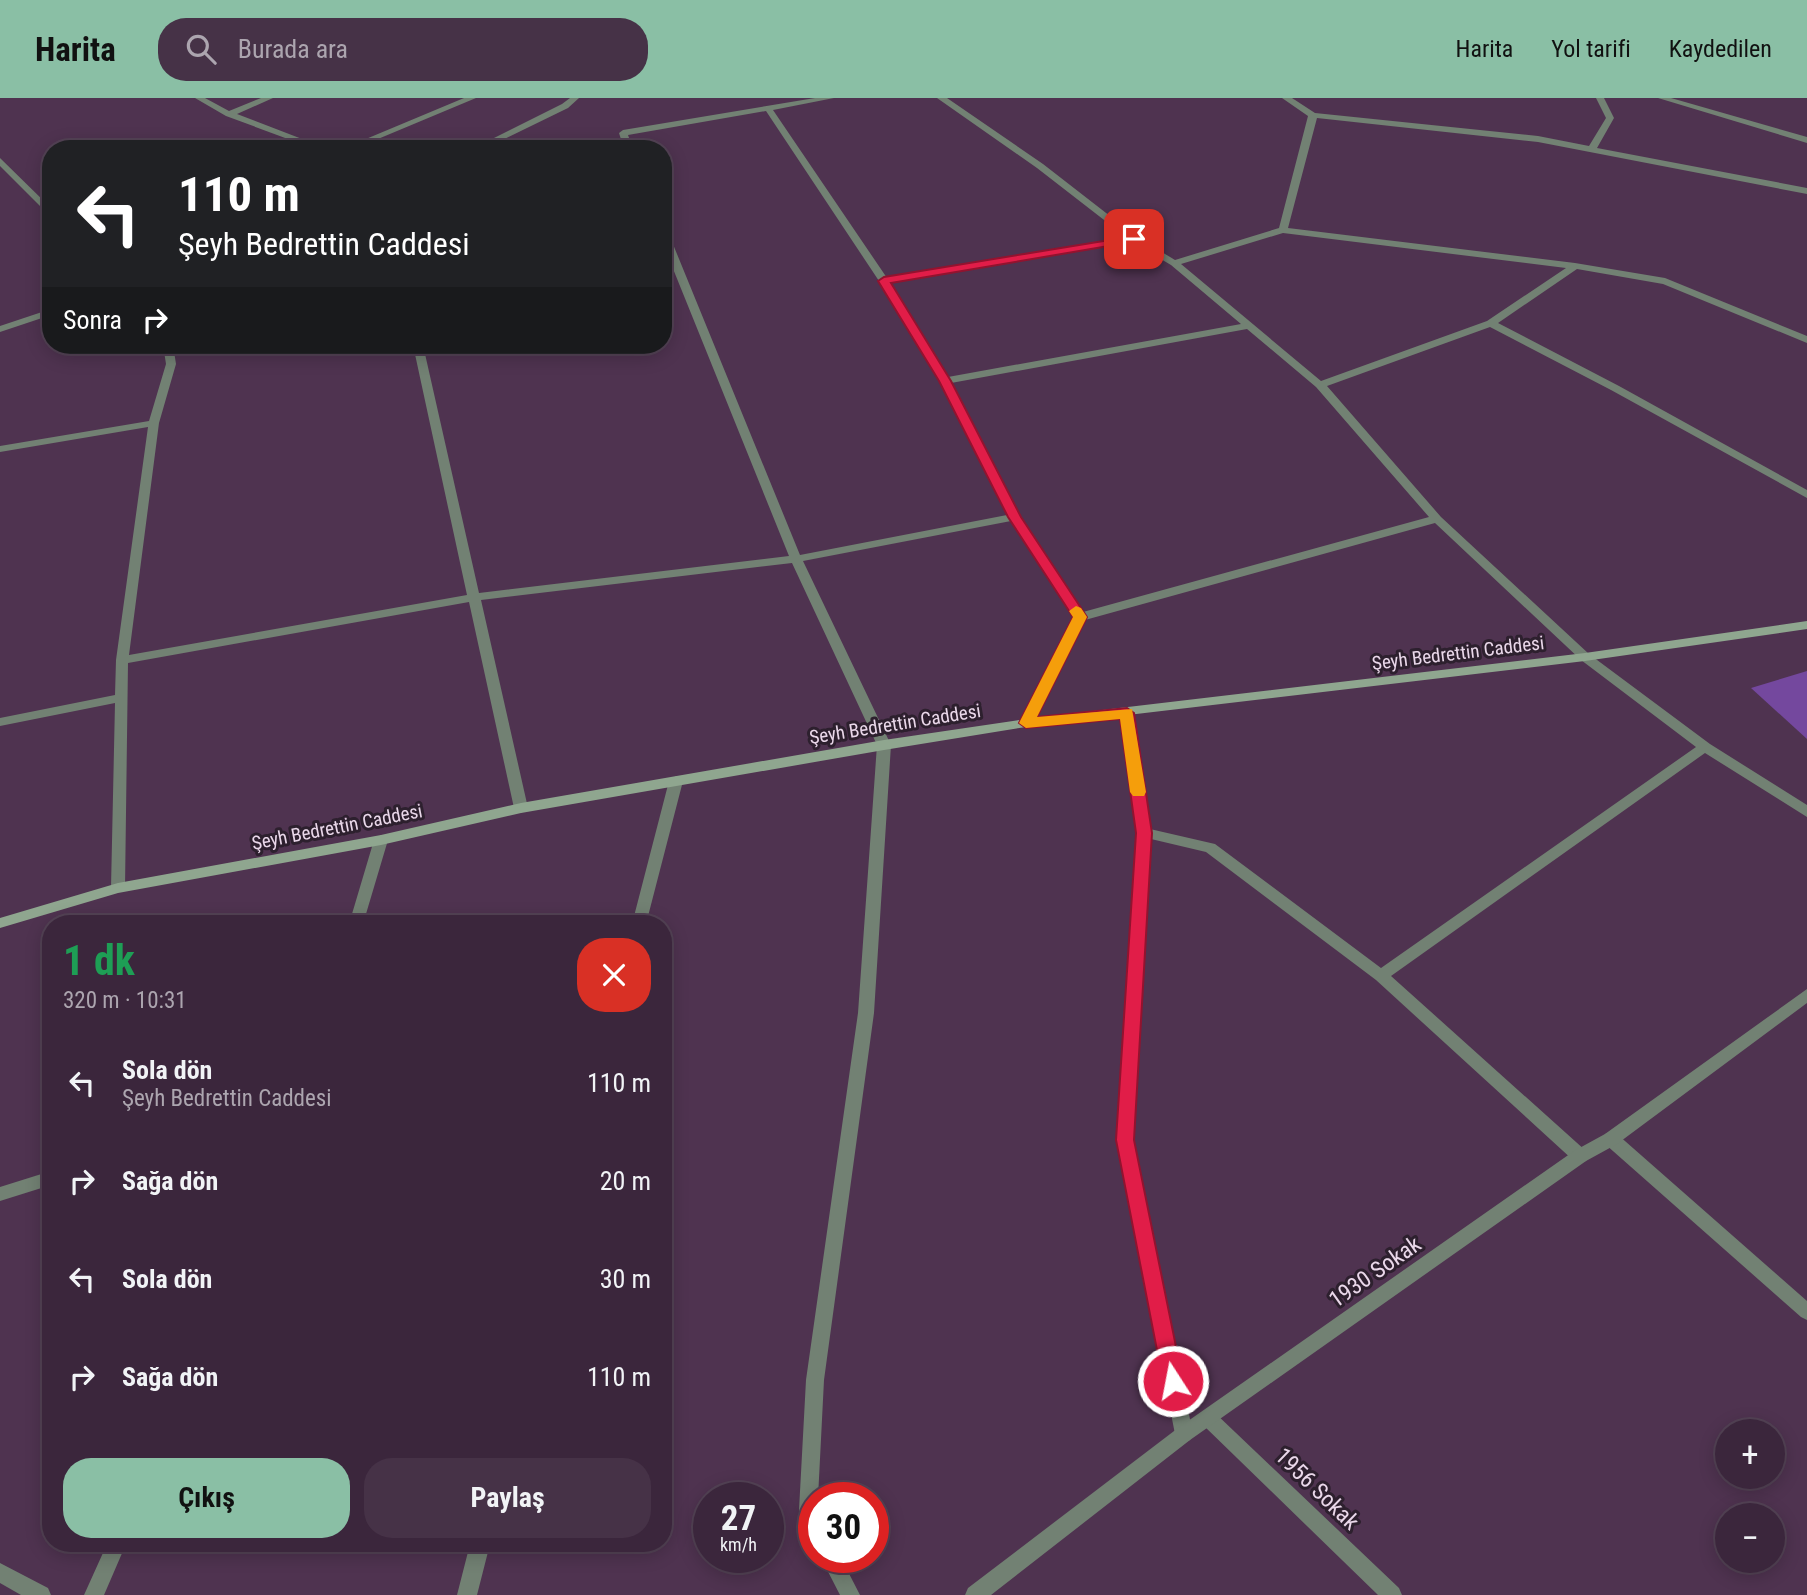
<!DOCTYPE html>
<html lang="tr">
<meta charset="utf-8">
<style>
:root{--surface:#3b263c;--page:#463247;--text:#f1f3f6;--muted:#aca5af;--line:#544356;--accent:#8abfa5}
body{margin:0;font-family:"Roboto Condensed",sans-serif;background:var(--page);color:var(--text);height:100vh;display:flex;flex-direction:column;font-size:26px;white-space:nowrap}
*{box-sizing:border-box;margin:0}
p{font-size:23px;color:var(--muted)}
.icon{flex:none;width:38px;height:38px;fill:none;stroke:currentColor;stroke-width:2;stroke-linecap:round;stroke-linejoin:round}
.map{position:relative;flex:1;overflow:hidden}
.panel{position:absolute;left:42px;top:817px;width:630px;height:637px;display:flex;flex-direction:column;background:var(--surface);border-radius:28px;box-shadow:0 4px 18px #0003,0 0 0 2px var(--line)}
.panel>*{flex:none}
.hud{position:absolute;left:42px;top:42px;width:630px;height:214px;border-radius:28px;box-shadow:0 4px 18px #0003,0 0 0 2px var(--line);background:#202124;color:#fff;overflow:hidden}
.controls{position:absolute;left:1715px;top:1321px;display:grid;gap:14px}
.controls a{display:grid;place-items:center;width:70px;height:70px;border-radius:50%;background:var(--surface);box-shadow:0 4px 18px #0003,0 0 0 2px var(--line);font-size:35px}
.speed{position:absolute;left:693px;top:1384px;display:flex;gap:14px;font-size:35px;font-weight:700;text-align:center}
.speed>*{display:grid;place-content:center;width:91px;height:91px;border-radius:50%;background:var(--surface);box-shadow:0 4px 18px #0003,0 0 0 2px var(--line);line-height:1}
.speed small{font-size:18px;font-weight:400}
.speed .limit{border:10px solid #d22;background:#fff;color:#111}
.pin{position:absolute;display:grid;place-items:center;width:60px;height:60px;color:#fff;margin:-30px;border-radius:14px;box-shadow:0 4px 10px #0006}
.me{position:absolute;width:77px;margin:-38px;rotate:349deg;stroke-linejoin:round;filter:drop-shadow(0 0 5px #0008)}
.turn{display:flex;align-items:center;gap:24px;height:147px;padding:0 21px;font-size:32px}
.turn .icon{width:91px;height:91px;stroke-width:2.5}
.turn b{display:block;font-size:49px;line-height:60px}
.then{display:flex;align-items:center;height:66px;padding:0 21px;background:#0003;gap:14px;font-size:26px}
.round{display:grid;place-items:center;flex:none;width:74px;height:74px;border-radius:28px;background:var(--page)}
.headline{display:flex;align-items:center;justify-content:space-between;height:119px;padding:0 21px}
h1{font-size:42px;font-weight:700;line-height:52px;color:#1e9e55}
.primary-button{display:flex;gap:14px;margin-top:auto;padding:14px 21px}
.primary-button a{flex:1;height:80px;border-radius:28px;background:var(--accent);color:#111;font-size:28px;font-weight:700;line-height:80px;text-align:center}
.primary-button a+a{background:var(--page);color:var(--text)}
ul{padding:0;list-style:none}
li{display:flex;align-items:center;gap:21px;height:98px;padding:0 21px}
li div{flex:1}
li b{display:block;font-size:26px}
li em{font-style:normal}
header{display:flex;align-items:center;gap:42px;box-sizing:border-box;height:98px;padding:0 35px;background:var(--accent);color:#111}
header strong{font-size:33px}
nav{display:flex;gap:38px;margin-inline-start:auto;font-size:24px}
.search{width:490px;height:63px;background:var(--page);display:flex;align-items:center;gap:18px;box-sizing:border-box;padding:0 24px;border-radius:28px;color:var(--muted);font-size:26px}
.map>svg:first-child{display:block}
.building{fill:#74489e}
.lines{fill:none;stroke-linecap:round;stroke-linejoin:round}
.minor{fill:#728173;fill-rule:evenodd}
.tertiary{fill:#728173;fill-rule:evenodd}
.secondary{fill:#8fa68f;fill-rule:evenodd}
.route{fill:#e11d48;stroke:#92132f;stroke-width:2}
.slow{fill:#f59e0b}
.labels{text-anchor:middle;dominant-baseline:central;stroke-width:6;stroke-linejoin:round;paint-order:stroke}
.street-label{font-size:19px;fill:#ead8ea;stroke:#2d202e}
.near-street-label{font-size:23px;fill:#ead8ea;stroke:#2d202e}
</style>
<header>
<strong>Harita</strong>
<div class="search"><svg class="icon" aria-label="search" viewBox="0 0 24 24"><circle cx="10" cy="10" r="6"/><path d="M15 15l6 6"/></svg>Burada ara</div>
<nav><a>Harita</a><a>Yol tarifi</a><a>Kaydedilen</a></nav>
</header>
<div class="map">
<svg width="1807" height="1497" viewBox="0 0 1807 1497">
<rect width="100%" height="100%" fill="#4f3350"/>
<!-- building -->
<path class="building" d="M1807,573V641L1751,590Z"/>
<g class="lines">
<!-- minor -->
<path class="minor" d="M195,0H205L229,13L261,0H273L237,16L328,51H315L226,18Z
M464,0H476L354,51H342Z
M570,0H579L568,10L484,51H472L562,6Z
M815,0H834L773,12L887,180L1126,139L1037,70L937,0H947L1043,66L1137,139L1175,162L1279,130L1308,18L1282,0H1292L1315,15L1538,38L1589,48L1606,20L1596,0H1604L1614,20L1597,50L1807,90V96L1538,44L1317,20L1288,130L1575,165L1665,180L1807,238V245L1663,186L1577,171L1498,225L1619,288L1807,392V400L1611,292L1490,229L1327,288L1441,419L1589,556L1710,646L1807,707V719L1705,655L1391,878L1586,1053L1588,1058L1586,1063L1580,1065L1574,1063L1376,882L1206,754L1151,741L1133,1042L1193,1336L1190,1342L1184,1345L1178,1342L1175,1336L1117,1042L1137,735L1120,615L1122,612L1127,611L1134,615L1150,731L1215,746L1381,870L1696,649L1581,562L1435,425L1085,522L1033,625L1026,629L1019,625L1074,519L1011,423L803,463L891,647L874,915L824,1282L818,1400H814V1433L807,1430L799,1412L806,1282L858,915L877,647L792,465L481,502L528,710L521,715L514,710L469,504L128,565L125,790L123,794H113L111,790L115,605L0,628V620L115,597L116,562L148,329L0,354V348L149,323L166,266L163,247H173L176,266L159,325L129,557L467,497L413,247H423L479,495L789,458L663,146V131L668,134L800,457L1007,417L940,283L879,183L766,13L628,37L633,51H624L619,35L623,32ZM1283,135L1566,170L1487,223L1321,283L1181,166ZM1132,144L1171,167L1241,226L948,279L890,185ZM1247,231L1316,289L1429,419L1083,514L1020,419L951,285Z
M1658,0H1671L1807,39V45Z
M0,60L51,110V119L0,68Z
M51,211V217L0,234V228Z
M676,678L683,683L646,826H632L669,683Z
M381,737L388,742L363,826H349L374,742Z
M1611,1034L1617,1036L1807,1203V1222L1801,1219L1605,1046L1603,1041L1605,1036Z
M51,1073V1087L0,1103V1089Z
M1208,1312L1214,1314L1399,1490L1402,1497H1378L1202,1326L1199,1320L1202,1314Z
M107,1446H126L104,1497H84Z
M470,1446H490L477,1497H457Z
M821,1460H841L860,1497H840Z
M0,1465L48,1490L51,1497H21L0,1485Z"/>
<!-- tertiary -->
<path class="tertiary" d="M1807,891V905L1617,1046L1586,1063L1190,1342L991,1497H965L968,1490L1178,1330L1574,1053L1605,1036Z"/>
<!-- secondary -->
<path class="secondary" d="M1807,523V531L1585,563L1026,629L884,652L521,715L381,747L118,795L0,830V820L118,785L381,737L521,705L884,642L1026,621L1585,555Z"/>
</g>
<!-- route -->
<path class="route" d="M1134,138L1140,141L1138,143L891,185L951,283L1021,419L1087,519L1037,619L1127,610L1134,615L1152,735L1134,1042L1183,1283L1180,1290L1173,1292L1166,1290L1163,1283L1116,1042L1136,735L1120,621L1026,630L1019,625L1073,519L1008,419L939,283L878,183L884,179Z"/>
<!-- slow -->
<path class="slow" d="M1076,508L1081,510L1087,519L1037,619L1132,611L1146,694L1144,698H1133L1130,694L1120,621L1026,630L1019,625L1073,519L1069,513Z"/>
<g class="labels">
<!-- street labels -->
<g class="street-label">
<text transform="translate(1458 555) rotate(-7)">Şeyh Bedrettin Caddesi</text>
<text transform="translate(895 626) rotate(-9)">Şeyh Bedrettin Caddesi</text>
<text transform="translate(337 729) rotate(-11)">Şeyh Bedrettin Caddesi</text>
</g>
<!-- near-street labels -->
<g class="near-street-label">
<text transform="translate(1375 1174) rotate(-35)">1930 Sokak</text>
<text transform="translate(1317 1391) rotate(44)">1956 Sokak</text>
</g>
</g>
</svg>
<div class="controls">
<a>+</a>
<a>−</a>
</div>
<div class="speed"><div>27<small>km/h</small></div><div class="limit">30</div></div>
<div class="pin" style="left:1134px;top:141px;background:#d93025"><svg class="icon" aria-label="arrive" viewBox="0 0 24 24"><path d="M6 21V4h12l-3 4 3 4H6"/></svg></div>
<svg class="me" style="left:1173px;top:1283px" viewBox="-20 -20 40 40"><circle r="17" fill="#e11d48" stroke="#fff" stroke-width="3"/><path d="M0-11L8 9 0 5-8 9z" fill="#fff"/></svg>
<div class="hud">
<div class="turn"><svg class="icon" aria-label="left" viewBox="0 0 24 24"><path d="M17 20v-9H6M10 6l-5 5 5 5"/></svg><div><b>110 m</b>Şeyh Bedrettin Caddesi</div></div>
<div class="then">Sonra<svg class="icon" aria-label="right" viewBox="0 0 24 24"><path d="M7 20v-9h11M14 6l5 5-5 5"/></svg></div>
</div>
<section class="panel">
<div class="headline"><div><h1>1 dk</h1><p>320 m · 10:31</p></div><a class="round" style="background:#d93025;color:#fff"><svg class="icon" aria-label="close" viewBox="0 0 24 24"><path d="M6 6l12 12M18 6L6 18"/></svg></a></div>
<ul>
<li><svg class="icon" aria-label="left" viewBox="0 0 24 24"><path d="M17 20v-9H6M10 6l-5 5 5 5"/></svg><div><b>Sola dön</b><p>Şeyh Bedrettin Caddesi</p></div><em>110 m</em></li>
<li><svg class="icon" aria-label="right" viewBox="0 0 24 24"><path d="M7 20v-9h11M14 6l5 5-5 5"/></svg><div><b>Sağa dön</b></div><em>20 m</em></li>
<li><svg class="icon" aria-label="left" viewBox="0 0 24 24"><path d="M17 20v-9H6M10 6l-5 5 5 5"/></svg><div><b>Sola dön</b></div><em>30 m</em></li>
<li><svg class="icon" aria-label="right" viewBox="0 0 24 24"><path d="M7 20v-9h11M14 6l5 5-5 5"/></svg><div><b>Sağa dön</b></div><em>110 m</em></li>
</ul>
<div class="primary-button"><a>Çıkış</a><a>Paylaş</a></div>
</section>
</div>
